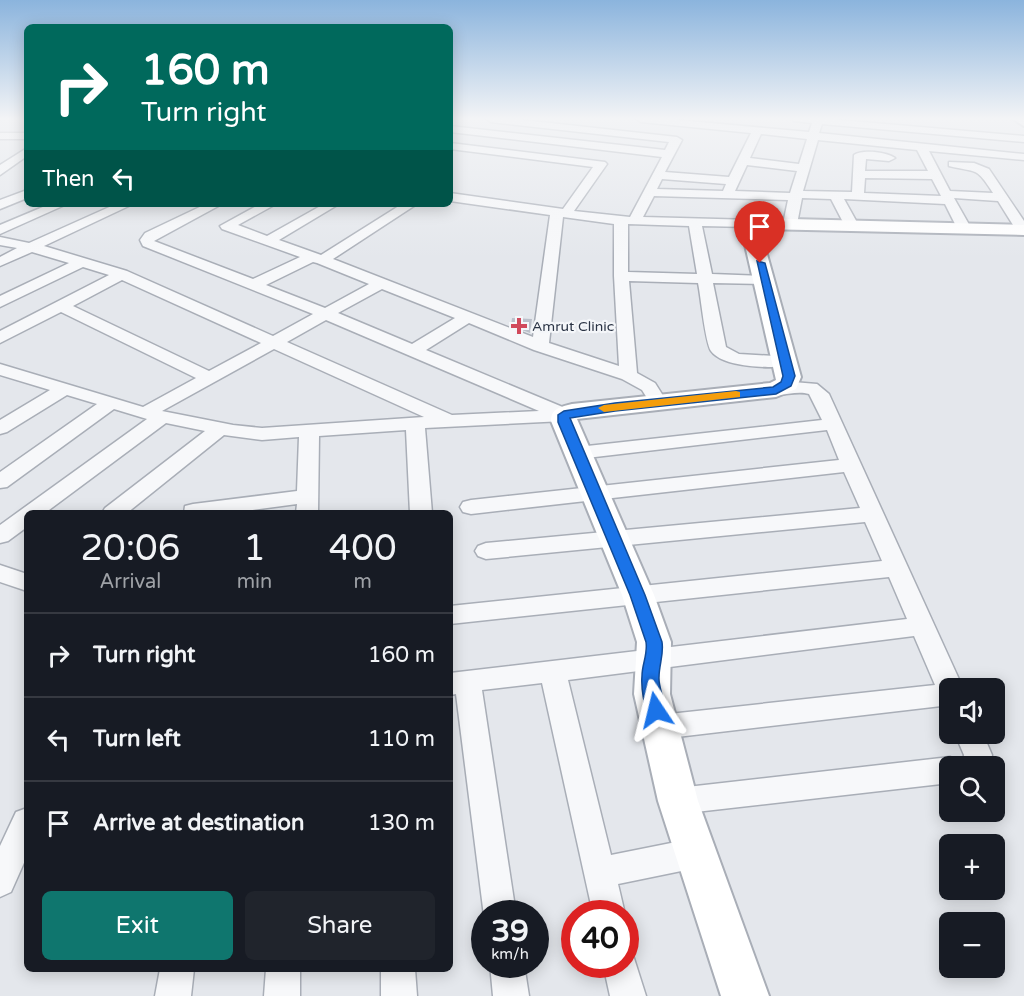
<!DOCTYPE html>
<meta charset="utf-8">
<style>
:root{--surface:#171b24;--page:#20242c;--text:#f1f3f6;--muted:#9ea1a6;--line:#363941;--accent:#0f766e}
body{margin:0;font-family:"Varela Round",sans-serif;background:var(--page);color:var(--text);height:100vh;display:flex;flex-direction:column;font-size:22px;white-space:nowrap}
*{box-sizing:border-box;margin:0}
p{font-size:20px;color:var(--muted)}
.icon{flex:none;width:33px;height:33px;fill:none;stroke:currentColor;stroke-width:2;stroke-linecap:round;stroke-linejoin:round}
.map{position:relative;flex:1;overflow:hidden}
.sheet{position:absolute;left:24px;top:510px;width:429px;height:462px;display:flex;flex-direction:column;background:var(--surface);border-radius:9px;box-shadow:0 3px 15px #0003}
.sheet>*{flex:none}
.hud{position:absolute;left:24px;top:24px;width:429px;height:183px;border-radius:9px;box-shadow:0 3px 15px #0003;background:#00695c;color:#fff;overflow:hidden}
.buttons{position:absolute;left:939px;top:678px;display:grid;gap:12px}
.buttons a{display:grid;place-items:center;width:66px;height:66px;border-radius:9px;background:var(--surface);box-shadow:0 3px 15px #0003;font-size:30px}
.speed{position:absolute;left:471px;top:900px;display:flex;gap:12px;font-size:30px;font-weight:700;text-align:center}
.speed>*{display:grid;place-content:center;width:78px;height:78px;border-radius:50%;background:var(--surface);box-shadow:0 3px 15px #0003;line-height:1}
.speed small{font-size:15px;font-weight:400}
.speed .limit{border:9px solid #d22;background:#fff;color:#111}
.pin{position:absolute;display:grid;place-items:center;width:51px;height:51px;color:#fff;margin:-62px -26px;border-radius:50% 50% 50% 0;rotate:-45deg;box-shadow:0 0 6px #0007}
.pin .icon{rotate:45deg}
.me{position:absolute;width:66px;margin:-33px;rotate:350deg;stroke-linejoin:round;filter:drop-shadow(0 0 4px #0008)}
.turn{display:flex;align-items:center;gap:21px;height:126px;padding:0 18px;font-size:27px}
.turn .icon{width:78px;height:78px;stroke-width:2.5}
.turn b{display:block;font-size:42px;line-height:51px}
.then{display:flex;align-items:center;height:57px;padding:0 18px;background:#0003;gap:12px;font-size:22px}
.eta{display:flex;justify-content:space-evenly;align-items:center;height:102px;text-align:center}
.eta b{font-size:36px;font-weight:600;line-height:42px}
.cta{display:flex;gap:12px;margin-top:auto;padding:12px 18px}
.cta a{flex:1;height:69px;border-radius:9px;background:var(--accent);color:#fff;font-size:24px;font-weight:600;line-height:69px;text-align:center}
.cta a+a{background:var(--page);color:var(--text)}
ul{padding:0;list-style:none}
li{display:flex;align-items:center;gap:18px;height:84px;padding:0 18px;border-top:2px solid var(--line)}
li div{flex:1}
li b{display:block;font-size:22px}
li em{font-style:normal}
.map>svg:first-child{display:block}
.building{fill:#bbc0ca}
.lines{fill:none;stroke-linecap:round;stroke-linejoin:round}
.street-casing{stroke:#a9aeb7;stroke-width:3}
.secondary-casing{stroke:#a9aeb7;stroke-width:4}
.street{fill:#f7f8fa;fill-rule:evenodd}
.secondary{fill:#fff;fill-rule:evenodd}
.route{fill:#1a73e8;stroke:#114b97;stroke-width:1.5}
.slow{fill:#f59e0b}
.poi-dot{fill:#d1495b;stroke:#f4f6f9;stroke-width:2}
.labels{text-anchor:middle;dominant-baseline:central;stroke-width:4.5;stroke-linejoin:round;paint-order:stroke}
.far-poi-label{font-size:14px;fill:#2b3445;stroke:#f4f6f9;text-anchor:start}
</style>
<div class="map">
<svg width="1024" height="996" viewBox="0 0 1024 996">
<rect width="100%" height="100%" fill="#e4e7ec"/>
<!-- building -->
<path class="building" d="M512,318L532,319L530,333L511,326Z"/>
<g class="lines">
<!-- street casing -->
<g class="street-casing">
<path id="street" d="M486,119H514L677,137L682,140L665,172L729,177L751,133L641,122L636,119H667L809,132L812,123L794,121L793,119H828L1024,136V142L822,124L819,133L1024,154V160L929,151L950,191L993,193C976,166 977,173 949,166V162L974,163L989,169L1024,221V234L1018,233L998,201L954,198L971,228L964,232L957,228L945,204L844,199L859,226L852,230L845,226L831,199L802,198L797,224L790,228L783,224L788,200L654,196L643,217L754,220L756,223L754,226L749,227L702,226L712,274L764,276L771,280L764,284L713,283L726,347L739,354L791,357L794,361L791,365C773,369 723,368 711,351C705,342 701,297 698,283L629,281L637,373L655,383L667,402L664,406H652L642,390L622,379L534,350L469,323L426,350L565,408L573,415L571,419L564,421L425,428L432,513H410L406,430L319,436L318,513H296L297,504L230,513H184L185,506L193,504L297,491L299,437L262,440L224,435L127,513H102L105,508L205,431L166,423L45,513H27V527L8,541L0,543V525L147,419L114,409L7,487L0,488V472L97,404L67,395L7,432L0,434V420L50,390L0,375V364L143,407L196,378L61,312L0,343V331L109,275L83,267L0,307V296L69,263L32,252L0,266V257L17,248L0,245V237L29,243L116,204H133L44,246L127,271L273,336L313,314L143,246L140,240L145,233L206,204H222L154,241L253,279L300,257L222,229L220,226L260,204H276L238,225L267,236L324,204H339L279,240L321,255L402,204H417L333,259L533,337L550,215L450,201V193L563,209L593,167L450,149V143L605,162L607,164L574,211L630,217L662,157L450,132V126L665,150L669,142L491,122ZM761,134L807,139L799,164L750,158ZM818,140L917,150L928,171H865L866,159L889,161L895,158C887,152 862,149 854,155L852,192L803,191ZM747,165L797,171L790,193L735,191ZM865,178L932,179L941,196L864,193ZM662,179L726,184L723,191L657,189ZM563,217L614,224V276L619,366L549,343ZM628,224L689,226L697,274L628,272ZM313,262L317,263L369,284L325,308L266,285ZM122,280L261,343L209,371L73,306ZM382,289L455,318L412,344L338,313ZM326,320L539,411L452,415L287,342ZM274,349L424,417L262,428L233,425L162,411Z
M0,133H27V139H0Z
M27,148V156L0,175V165Z
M27,190V198L0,209V200Z
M50,204H67L0,234V225Z
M793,382L817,384L829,394L963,688H950V705L660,739L650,735L646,727L650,719L660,715L935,685L914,636L568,680L611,855L696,838L707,843L712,853L707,863L696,868L618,884L625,914H593L542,683L482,690L516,914H484V916L456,694L450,695V673L907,619L889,577L450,624V606L882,561L865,522L486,559L478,556L475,551L478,546L486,543L860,508L844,472L471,514L463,512L460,507L463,502L471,500L839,460L827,430L578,459L571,457L568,453L571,449L578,447L822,420L809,394C796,390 783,397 770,394L767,390L770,386Z
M0,565L27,574V591L0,582Z
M955,734H983L992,755L990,766H950V783L678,814L668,810L663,801L668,792L678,788L950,757L960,761L962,765L964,755Z
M27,808V856L11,892L0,897V846L16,812Z
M626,949L632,952L646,996H610L603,964H626Z
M490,964H524L529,996H493Z
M160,969H194L191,996H155Z
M266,969H300V996H264Z
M381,969H415L417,996H381Z"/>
</g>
<!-- secondary casing -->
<g class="secondary-casing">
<path id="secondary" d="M1013,119H1024V126Z
M749,218L1024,225V235L760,229L801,377L796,389L776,397L577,419L654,595L671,642L670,694L698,801L769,996H721L658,801L634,694L637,642L622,595L551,421C551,408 561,407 572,404L770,383L776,380L740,223L743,219Z"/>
</g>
<!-- street -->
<use href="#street" class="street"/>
<!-- secondary -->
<use href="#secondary" class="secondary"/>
</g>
<!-- sky -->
<linearGradient id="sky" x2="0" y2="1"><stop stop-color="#8bb4dd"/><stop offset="0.46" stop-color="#f3f4f6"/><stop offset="1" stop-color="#f3f4f6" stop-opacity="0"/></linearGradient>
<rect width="1024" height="258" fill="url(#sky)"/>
<!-- route -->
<path class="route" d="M757,261L765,263L795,376L791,386L776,394L615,411L570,418L645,595L662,642C664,654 659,665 659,677C658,689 668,704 662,716L656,718L649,716C644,706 641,688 642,676C642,664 648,654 646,642L630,595L558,422V415L564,411L615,403L773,387L781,382L783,376Z"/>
<!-- slow -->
<path class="slow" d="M736,391L740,392V397L604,412L598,408L604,405Z"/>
<!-- markers -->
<path class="poi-dot" d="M516 317h6v6h6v6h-6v6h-6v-6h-6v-6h6z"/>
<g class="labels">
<!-- far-poi labels -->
<g class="far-poi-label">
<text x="532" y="326">Amrut Clinic</text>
</g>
</g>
</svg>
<div class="buttons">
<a><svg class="icon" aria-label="sound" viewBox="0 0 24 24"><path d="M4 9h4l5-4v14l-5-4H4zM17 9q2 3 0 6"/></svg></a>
<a><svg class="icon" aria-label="search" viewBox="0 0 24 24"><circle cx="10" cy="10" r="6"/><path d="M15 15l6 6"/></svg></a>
<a>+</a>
<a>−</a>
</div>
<div class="speed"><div>39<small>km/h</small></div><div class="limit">40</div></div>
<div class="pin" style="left:760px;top:263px;background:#d93025"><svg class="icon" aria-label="arrive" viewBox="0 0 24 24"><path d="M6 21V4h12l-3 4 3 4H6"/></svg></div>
<svg class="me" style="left:656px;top:710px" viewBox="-20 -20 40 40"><path d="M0-17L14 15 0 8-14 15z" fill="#1a73e8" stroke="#fff" stroke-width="4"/></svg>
<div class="hud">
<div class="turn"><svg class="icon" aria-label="right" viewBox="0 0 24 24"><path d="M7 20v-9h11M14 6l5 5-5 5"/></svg><div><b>160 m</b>Turn right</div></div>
<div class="then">Then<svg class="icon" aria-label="left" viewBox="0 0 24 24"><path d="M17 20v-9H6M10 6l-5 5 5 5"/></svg></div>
</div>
<section class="sheet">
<div class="eta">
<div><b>20:06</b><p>Arrival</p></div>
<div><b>1</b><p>min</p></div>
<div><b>400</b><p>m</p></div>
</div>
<ul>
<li><svg class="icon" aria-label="right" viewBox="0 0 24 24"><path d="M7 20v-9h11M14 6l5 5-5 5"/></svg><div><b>Turn right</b></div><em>160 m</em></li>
<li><svg class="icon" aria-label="left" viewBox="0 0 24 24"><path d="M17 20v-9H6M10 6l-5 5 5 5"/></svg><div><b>Turn left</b></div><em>110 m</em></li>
<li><svg class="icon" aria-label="arrive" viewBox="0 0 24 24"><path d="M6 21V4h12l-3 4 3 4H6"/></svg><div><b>Arrive at destination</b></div><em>130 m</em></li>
</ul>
<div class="cta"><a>Exit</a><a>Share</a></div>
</section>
</div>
